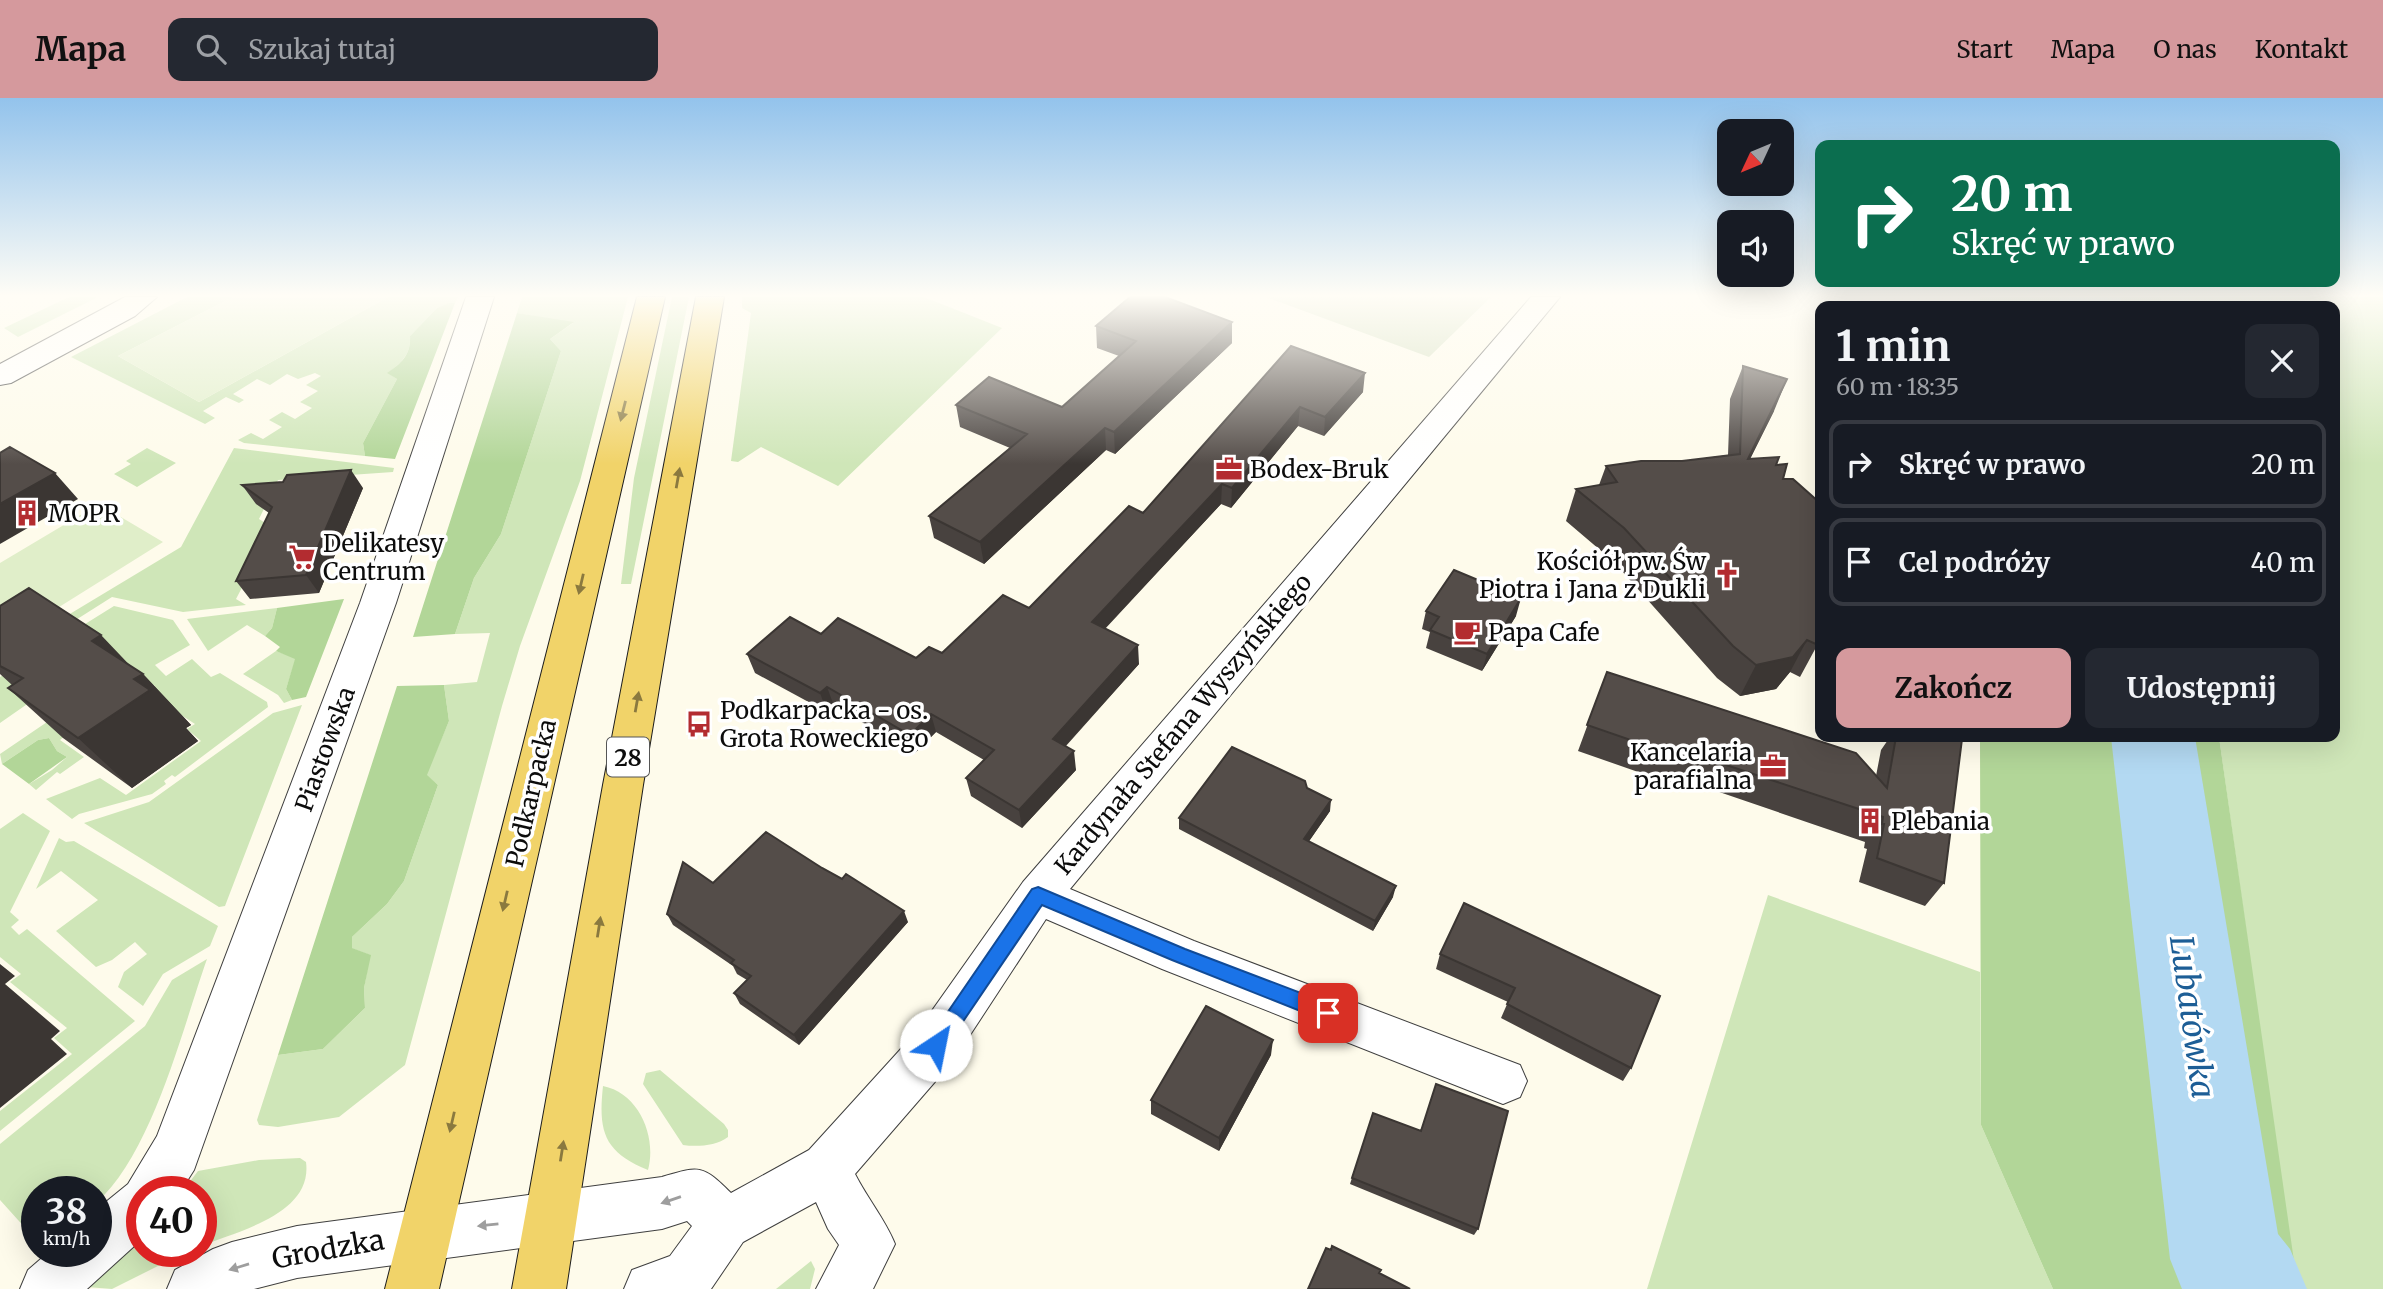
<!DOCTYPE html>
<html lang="pl">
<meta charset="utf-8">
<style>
:root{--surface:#171b24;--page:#242831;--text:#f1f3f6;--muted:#9ea1a6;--line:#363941;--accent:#d5999d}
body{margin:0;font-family:Merriweather,serif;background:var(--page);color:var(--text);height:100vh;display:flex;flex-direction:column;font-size:26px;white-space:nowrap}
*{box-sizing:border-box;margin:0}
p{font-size:23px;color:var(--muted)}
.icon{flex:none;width:38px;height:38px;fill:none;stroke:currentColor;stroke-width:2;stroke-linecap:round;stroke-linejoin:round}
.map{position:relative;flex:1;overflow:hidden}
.details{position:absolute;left:1815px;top:203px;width:525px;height:441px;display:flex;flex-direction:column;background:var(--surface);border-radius:14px;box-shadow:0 7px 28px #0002}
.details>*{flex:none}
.hud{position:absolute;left:1815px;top:42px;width:525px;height:147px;border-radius:14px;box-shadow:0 7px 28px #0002;background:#0b6e4f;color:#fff;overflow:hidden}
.needle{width:46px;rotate:226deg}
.buttons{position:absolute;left:1717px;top:21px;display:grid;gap:14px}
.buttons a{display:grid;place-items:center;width:77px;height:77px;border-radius:14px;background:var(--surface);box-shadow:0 7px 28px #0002;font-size:35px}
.speed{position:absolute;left:21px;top:1078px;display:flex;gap:14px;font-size:35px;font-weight:700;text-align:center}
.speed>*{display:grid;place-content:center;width:91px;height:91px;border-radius:50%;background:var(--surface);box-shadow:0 7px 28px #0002;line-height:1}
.speed small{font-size:18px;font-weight:400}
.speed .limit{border:10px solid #d22;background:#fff;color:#111}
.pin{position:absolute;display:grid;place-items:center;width:60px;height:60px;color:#fff;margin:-30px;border-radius:14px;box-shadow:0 4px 10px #0006}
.me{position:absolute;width:77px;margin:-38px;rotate:34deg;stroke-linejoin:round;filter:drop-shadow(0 0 5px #0008)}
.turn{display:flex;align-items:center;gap:24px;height:147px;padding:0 21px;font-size:32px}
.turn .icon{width:91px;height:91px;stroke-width:2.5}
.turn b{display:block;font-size:49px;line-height:60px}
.round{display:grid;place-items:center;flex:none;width:74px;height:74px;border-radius:14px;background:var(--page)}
.overview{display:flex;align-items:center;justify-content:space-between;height:119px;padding:0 21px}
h1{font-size:42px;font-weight:700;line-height:52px}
.action{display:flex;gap:14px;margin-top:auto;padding:14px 21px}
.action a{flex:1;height:80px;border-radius:14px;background:var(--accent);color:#111;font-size:28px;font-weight:700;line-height:80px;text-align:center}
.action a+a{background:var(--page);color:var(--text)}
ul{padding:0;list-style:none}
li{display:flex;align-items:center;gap:21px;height:88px;margin:0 14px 10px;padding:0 7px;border:4px solid var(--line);border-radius:14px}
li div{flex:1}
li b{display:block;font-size:26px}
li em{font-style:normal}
header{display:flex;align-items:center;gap:42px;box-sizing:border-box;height:98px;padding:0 35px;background:var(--accent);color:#111}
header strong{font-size:33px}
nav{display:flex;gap:38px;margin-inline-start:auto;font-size:24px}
.search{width:490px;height:63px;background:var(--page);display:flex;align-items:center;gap:18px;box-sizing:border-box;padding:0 24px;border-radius:14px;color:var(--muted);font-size:26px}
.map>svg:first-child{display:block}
.green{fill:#cfe6b8}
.forest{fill:#b2d698}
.cemetery{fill:#d3debf}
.pitch{fill:#e0eec9}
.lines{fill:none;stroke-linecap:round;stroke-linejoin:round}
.river{fill:#b3d9f2;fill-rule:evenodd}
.minor-casing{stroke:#3f3f3f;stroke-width:2}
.major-casing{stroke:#1d1d1d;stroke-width:2}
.minor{fill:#fff;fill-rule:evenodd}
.major{fill:#f1d369;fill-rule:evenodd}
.wall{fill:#48423f}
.shaded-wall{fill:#3b3633}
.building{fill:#544d49;stroke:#3b3633;stroke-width:2}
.oneway{fill:#8a793f}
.oneway2{fill:#9e9e9e}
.route{fill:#1a73e8;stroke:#114b97;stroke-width:2}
.labels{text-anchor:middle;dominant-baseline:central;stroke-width:7;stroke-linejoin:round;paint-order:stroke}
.shield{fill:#fff;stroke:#555;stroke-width:2}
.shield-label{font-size:23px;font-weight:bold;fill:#0c0c0c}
.poi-label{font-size:24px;fill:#0c0c0c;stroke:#fff;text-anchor:start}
.street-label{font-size:24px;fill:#0c0c0c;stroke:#fff}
.near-street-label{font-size:28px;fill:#0c0c0c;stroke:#fff}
.near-water-label{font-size:32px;font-style:italic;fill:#1d5e96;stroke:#fff}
</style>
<header>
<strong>Mapa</strong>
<div class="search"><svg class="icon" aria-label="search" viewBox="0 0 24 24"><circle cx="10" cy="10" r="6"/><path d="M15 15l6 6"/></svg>Szukaj tutaj</div>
<nav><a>Start</a><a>Mapa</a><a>O nas</a><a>Kontakt</a></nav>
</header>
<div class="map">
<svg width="2383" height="1191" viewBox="0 0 2383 1191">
<rect width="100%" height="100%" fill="#fefbeb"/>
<!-- green -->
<path class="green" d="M69,199H98L18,239L4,230Z
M187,199H233L118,258L199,304L388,199H458L455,205L437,210L410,238C411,256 402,264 388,275L397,281L363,345L365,358L244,345L238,342L251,335L263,341L282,329L269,322L282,314L295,321L312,310L300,304L318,293L306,287L321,278L315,275L298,281L287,276L270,287L257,281L233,296L244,302L239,305L226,299L203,313L215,320L205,326L71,259Z
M522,199H628L580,383L520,548L502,608L405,967L339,1019L278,1029L259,1027L257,1022L278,957L323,951L365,910L364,890L370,857L351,850L352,839L387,806L404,783L438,687L426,677L449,623L444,587L477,584L490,535L455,536L474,480L501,436L561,253L550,241L573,225L517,215Z
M672,199H689L631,486H621L634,380Z
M742,199H924L1002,230L838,388L761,349L738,364L731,363L751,215L742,210Z
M2161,199H2383V1191H2298L2296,1189L2219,639H2334V208H2162Z
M147,350L176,365L137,389L114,376L131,366L126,363Z
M234,350L394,370L393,374L278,382L259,421L273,430L236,501L246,507L183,514L112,499L0,570V558L181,449Z
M114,508L173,522L190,547L155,567L166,578L192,561L211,579L220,575L267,604L268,609L175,679L172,677L164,683L166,686L152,696L79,716L72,721L46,701L100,680L126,697L201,643L187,631L195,626L146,594L155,588L102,554L0,625V579Z
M277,510L272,530L265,538L247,527L208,553L187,521Z
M276,553L296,560L286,591L292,602L284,605L278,597L243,576Z
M302,607L225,808L219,809L84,725L149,704L273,615Z
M50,622L68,635L60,642L84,659L60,676L57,674L36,692L29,686L52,672L67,659L57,653L49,640L38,642L2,666L0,656Z
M23,715L50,733L10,814L19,822L11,829L19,837L27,831L135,923L0,1033V1013L72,956L54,940L67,930L10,884L21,876L0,859V731Z
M59,740L66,744L74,743L218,828L210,848L163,876L143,908L118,889L124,874L147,856L135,844L112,862L96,869L56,833L98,802L61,773L36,791Z
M1768,797L1980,874L1981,1027L2053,1191H1647Z
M207,861C182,932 152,1056 96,1105V1094H37V1143L0,1102V1046L145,928L172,882Z
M660,972L724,1026L728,1032V1039C716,1048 697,1049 683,1047L643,986L646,975Z
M603,988C639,995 657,1039 648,1072C604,1054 598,1034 603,988Z
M300,1060L306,1064C313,1116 238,1133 201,1148V1094H182L198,1073L259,1062Z
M142,1137V1153H188L112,1191L87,1189Z
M811,1163L815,1171L810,1191H776Z"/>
<!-- forest -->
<path class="forest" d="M1980,199H2161L2162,208H1980Z
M449,205H455L395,361L365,358L363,345L397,281L387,275C402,265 411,256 410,238L437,210Z
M517,215L574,224L550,241L561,253L501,436L474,480L455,536L413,539Z
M344,501L306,599L292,602L286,591L295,561L276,553L280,549L265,538L272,530L277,510Z
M444,587L449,623L427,677L438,687L404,783L387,806L352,839V850L371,857L364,890L365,910L323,951L278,957L397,588Z
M1980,639H2219L2298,1191H2053L1981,1027Z
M49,640L57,653L67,659L29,686L2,666L38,642Z"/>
<!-- cemetery -->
<path class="cemetery" d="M1266,199H1491L1429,259Z"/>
<!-- pitch -->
<path class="pitch" d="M233,199H388L199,304L118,258Z
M99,406L163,444L0,546V465Z"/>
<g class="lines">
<!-- river -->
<path class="river" d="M2059,199H2120L2123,208H2061Z
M2111,639H2195L2278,1136L2290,1151L2307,1191H2182L2170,1161Z"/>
<!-- minor casing -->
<g class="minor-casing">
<path id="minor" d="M125,199H157L135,218L11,285L0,287V266Z
M466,199H494L396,505L194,1072L180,1094H142V1141L87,1191H20L28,1172L50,1153H96V1112L128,1086L157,1038L360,505Z
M1531,199H1560L1070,791L1194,843L1520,967L1527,983L1520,999L1503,1006L1162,871L1046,821L953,963L855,1076C867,1100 885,1121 895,1146L873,1191H816L839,1147L828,1131L816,1104L743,1144L711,1191H624L632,1172L670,1158L692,1128L687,1123L662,1131L297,1180L254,1191H167L175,1172L213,1151L232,1144L297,1128L662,1079C699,1068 702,1066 731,1095L809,1052L919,931L1023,784Z"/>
</g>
<!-- major casing -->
<g class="major-casing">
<path id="major" d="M637,199H665L439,1191H385Z
M696,199H724L643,687L566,1191H512L603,687Z"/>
</g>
<!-- minor -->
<use href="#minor" class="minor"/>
<!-- major -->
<use href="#major" class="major"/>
</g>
<!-- wall -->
<path class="wall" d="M1096,228L1232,245L1115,356L1106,352L984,466L934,440L929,418L1010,350L960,329L956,307L1062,309L1119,258L1097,250Z
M1291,248L1363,294L1324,338L1298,328L1231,410L1221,406L1105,531L1139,566L1066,648L1076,672L1022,730L971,698L966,680L984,662L936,634L915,655L834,608L827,614L755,575L747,556L821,536L916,560L942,555L1029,510L1143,415Z
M1743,268L1774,313L1750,361L1776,367L1783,381L1820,542L1800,579L1790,574L1776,591L1740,598L1717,580L1613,463L1566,423L1576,391L1599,387L1606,368L1682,363L1728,357L1730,301Z
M242,387L363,390L319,495L250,501L236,483L269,415L256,406Z
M0,508L131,568L143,576L191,627L186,630L198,643L132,690L63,640L8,590L12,587L0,576Z
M1426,513L1516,518L1482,573L1426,550L1430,534L1422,531Z
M1607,574L1876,678L1881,652L1890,639H1959L1944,785L1925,808L1859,784L1867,751L1864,750L1865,744L1687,683L1684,690L1578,653Z
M1307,690L1330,713L1309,743L1393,799L1373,833L1179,731V720Z
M713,785L908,824L799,947L740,906L734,895L747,882L737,876L733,868L673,827L667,816Z
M1464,805L1631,970L1623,983L1501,920L1508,904L1436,871L1440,856Z
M1271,957L1219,1053L1151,1016V1002Z
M1373,1015L1478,1131L1474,1137L1350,1086Z"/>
<!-- shaded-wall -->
<path class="shaded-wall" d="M1232,224V245L1115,356L1114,334Z
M1365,275L1363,294L1324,338L1325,319Z
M1787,281L1774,313L1734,393L1748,361Z
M1300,309L1298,328L1231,410L1232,390Z
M1105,330L1106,352L984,466L980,444Z
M351,372L363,390L319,495L306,477Z
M55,375L78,401L0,446V406Z
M1222,386L1221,406L1093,543L1092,524Z
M1521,500L1516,518L1482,573L1487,556Z
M101,537L140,578L143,576L191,627L186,630L198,643L132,690L78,640L92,543Z
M1807,542L1790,574L1776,591L1740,598L1756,567Z
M1138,547L1139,566L1055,659L1053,641Z
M827,589L834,608L827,614L820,595Z
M931,616L936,634L915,655L910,637Z
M1074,653L1076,672L1022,730L1019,712Z
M1331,702L1330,713L1303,752L1304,741Z
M1396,788L1393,799L1373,833L1375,823Z
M904,813L908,824L799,947L794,937Z
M0,866L15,878L5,886L60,933L51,941L67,956L0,1010Z
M1273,942L1271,957L1219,1053V1040Z"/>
<!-- building -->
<path class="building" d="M1130,199H1165L1232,224L1114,334L1105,330L980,444L929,418L1027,336L956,307L989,279L1062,309L1136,243L1096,228Z
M1291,248L1365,275L1325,319L1300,309L1232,390L1222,386L1092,524L1138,547L1053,641L1074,653L1019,712L966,680L994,652L931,616L910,637L827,589L820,595L747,556L790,519L821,536L838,520L916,560L929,549L942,555L1003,497L1029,510L1129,408L1143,415Z
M1743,268L1787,281L1748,361L1779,359L1776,367L1787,366L1783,381H1793L1820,405V542L1818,547L1807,542L1793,559L1756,567L1733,548L1624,430L1576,391L1617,384L1606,368L1641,363H1682L1740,356Z
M10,349L55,375L0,406V355Z
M351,372L306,477L236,483L272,409L242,387L283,384L287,377Z
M1454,472L1521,500L1487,556L1430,532L1439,519L1426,513Z
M29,490L101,537L92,543L143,576L134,581L150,592L78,640L8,590L23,580L0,568V508Z
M1607,574L1856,655L1887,690L1896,639H1959L1962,641L1944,785L1877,760L1884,726H1882L1883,719L1699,658L1697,665L1587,627Z
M1232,649L1305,683L1307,690L1331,702L1304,741L1396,788L1375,823L1179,720Z
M766,734L822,770L842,781L846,776L904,813L794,937L734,895L751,878L731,865L734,862L667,816L683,764L713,785Z
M1464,805L1660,898L1631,970L1507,906L1515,890L1440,856Z
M1206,908L1273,942L1219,1040L1151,1002Z
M1436,986L1508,1013L1478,1131L1352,1080L1373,1015L1421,1033Z
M1332,1148L1381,1172L1379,1175L1410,1191H1308L1326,1150L1331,1152Z"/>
<!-- one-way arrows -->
<defs><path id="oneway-solid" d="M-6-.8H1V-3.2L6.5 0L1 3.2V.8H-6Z" transform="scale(1.75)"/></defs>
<g class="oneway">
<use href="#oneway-solid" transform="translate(623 313) rotate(104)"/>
<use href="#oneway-solid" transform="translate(678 380) rotate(-80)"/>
<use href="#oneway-solid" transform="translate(581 486) rotate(103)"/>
<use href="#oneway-solid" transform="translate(637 604) rotate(-80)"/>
<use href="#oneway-solid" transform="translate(505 803) rotate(103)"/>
<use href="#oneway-solid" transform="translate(599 829) rotate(-81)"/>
<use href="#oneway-solid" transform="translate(452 1024) rotate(103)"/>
<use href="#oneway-solid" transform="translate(562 1053) rotate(-81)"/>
</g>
<g class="oneway2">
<use href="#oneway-solid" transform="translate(671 1102) rotate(161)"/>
<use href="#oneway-solid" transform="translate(488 1127) rotate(174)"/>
<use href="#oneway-solid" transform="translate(239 1169) rotate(163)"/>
</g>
<!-- sky -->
<linearGradient id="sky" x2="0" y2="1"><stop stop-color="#93c3ec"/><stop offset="0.54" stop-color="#fffdf6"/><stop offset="1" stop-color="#fffdf6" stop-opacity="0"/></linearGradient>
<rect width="2383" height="366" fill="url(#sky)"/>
<!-- route -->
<path class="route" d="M1038,789L1185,851L1335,908L1338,915L1335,921L1328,924L1172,862L1042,807L943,953L936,956L930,953L927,947L930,940L1032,791Z"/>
<!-- icons -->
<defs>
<g id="office-bare" transform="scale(2.1)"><path d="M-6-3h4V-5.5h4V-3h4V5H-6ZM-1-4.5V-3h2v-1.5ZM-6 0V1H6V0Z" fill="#b32c30" stroke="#fff" stroke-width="2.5" paint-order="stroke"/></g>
<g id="building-bare" transform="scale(2.1)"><path d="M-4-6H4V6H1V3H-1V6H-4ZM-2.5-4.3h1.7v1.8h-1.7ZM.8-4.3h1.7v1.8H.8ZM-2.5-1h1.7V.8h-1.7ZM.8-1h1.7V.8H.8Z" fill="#b32c30" stroke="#fff" stroke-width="2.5" paint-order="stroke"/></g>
<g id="supermarket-bare" transform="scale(2.1)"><path d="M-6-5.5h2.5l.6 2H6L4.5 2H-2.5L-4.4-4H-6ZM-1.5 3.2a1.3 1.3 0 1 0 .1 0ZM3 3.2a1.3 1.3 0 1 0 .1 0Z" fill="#b32c30" stroke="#fff" stroke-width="2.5" paint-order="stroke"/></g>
<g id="church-bare" transform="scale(2.1)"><path d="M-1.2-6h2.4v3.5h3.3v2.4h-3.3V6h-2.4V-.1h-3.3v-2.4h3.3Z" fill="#b32c30" stroke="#fff" stroke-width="2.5" paint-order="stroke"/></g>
<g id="cafe-bare" transform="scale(2.1)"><path d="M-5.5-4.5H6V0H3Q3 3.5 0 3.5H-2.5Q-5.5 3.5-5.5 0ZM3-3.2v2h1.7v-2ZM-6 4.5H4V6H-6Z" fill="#b32c30" stroke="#fff" stroke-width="2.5" paint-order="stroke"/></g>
<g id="bus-bare" transform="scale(2.1)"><path d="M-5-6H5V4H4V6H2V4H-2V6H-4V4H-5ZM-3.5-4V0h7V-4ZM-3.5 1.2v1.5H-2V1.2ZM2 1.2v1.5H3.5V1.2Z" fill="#b32c30" stroke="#fff" stroke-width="2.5" paint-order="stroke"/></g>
</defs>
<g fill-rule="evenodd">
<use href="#office-bare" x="1229" y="371"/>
<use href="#building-bare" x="27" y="415"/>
<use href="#supermarket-bare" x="302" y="459"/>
<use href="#church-bare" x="1727" y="477"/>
<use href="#cafe-bare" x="1467" y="534"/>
<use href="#bus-bare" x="699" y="626"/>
<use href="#office-bare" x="1773" y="668"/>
<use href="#building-bare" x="1870" y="723"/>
</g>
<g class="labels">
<!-- shield labels -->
<rect class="shield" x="607" y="639.5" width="42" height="39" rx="5"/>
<g class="shield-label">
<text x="628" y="659">28</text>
</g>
<!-- poi labels -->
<g class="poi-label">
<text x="1250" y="371">Bodex-Bruk</text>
<text x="48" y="415">MOPR</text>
<text x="323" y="445">Delikatesy<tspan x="323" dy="28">Centrum</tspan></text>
<text x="1706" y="463" text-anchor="end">Kościół pw. Św<tspan x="1706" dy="28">Piotra i Jana z Dukli</tspan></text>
<text x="1488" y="534">Papa Cafe</text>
<text x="720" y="612">Podkarpacka - os.<tspan x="720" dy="28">Grota Roweckiego</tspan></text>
<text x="1752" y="654" text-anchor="end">Kancelaria<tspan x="1752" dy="28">parafialna</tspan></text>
<text x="1891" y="723">Plebania</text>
</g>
<!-- street labels -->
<g class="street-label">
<text transform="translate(1183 626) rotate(-50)">Kardynała Stefana Wyszyńskiego</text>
<text transform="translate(325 651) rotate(-70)">Piastowska</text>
<text transform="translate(531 695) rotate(-77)">Podkarpacka</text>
</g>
<!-- near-street labels -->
<g class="near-street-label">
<text transform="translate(328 1151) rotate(-10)">Grodzka</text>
</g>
<!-- near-water labels -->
<g class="near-water-label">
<text transform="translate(2192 919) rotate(82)">Lubatówka</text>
</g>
</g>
</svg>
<div class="buttons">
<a><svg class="needle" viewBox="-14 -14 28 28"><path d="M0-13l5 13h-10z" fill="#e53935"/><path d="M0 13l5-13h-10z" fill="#9ea1a6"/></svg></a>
<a><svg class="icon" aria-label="sound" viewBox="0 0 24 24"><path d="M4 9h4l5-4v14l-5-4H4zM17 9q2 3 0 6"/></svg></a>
</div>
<div class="speed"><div>38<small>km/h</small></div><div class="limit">40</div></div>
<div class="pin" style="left:1328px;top:915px;background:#d93025"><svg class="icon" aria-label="arrive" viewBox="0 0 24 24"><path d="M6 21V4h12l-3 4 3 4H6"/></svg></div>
<svg class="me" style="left:936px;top:947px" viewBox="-20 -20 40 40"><circle r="19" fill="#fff"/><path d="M0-13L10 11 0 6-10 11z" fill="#1a73e8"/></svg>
<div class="hud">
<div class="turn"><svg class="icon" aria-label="right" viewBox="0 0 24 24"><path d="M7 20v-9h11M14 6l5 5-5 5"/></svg><div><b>20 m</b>Skręć w prawo</div></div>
</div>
<section class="details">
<div class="overview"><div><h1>1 min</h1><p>60 m · 18:35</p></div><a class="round"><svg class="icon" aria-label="close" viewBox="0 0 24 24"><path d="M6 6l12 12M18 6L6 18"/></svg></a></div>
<ul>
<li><svg class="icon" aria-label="right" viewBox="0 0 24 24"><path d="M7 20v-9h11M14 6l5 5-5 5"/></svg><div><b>Skręć w prawo</b></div><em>20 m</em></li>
<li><svg class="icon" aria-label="arrive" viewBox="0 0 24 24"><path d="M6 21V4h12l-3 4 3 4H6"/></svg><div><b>Cel podróży</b></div><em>40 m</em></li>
</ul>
<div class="action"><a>Zakończ</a><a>Udostępnij</a></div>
</section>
</div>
